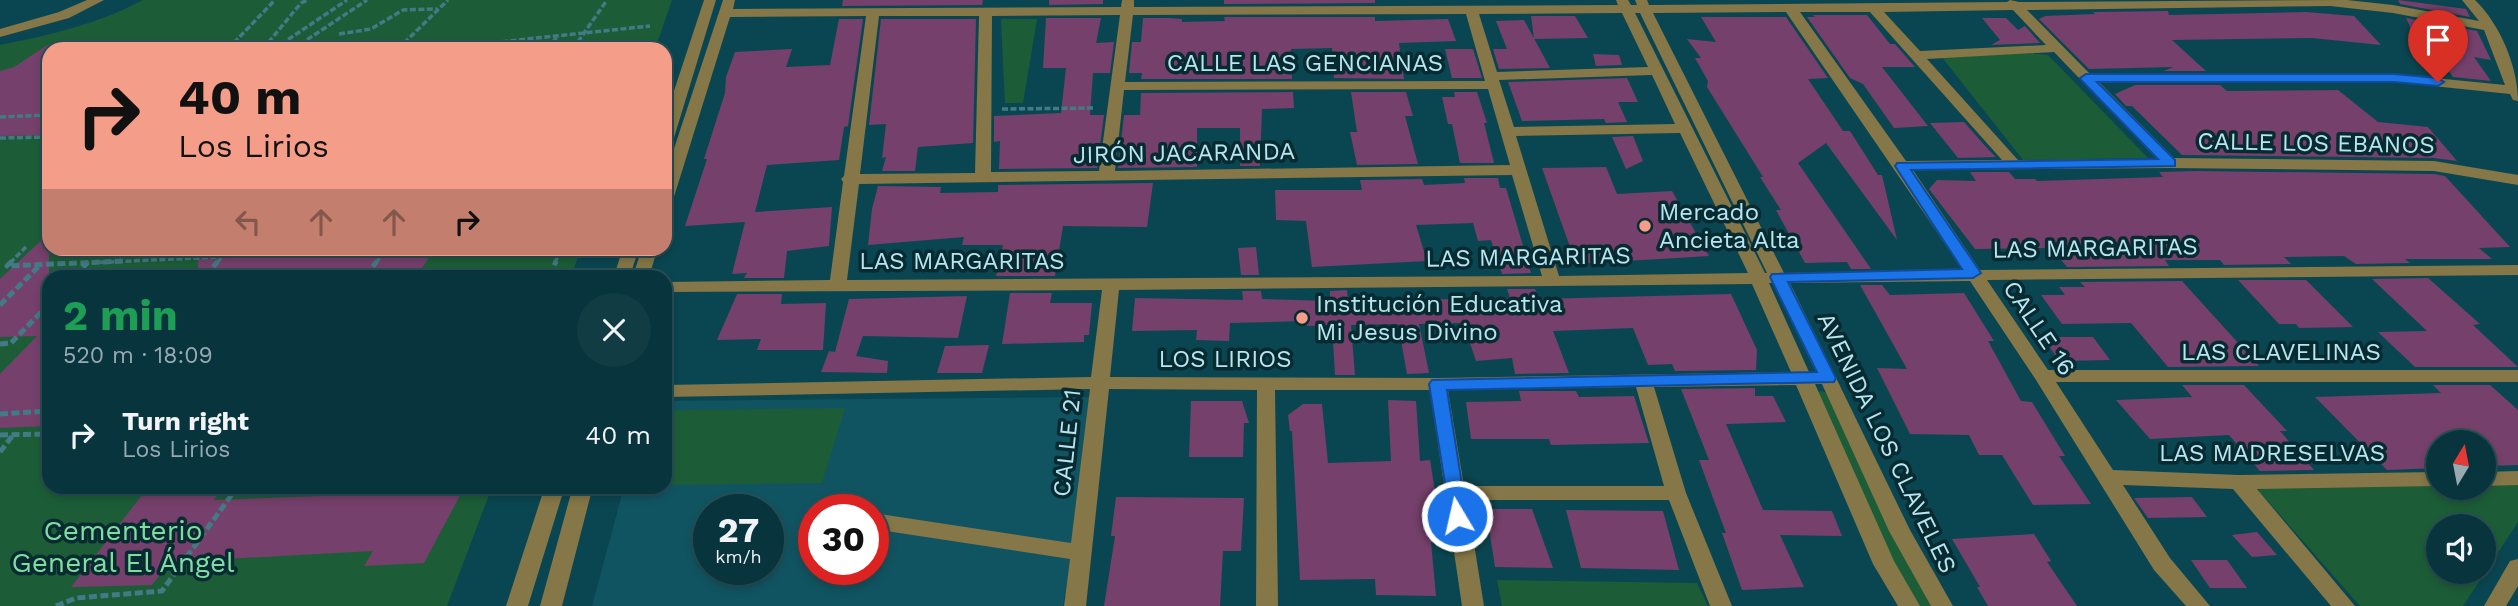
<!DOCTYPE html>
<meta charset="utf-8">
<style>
:root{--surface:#08343d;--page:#113c44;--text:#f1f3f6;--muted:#98aab0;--line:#294f57}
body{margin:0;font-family:"Work Sans",sans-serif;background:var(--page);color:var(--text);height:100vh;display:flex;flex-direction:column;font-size:26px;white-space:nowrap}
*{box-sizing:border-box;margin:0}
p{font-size:23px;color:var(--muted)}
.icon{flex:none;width:38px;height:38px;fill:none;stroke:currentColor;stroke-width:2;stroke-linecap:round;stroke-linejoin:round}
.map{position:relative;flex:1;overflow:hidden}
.panel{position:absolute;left:42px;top:270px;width:630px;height:224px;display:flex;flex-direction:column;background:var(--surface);border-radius:21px;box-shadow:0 4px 10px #0003,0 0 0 2px var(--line)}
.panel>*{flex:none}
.guide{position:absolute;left:42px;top:42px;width:630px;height:214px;border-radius:21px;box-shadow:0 4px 10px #0003,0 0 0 2px var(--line);background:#f49e89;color:#111;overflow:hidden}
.needle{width:46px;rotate:10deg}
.controls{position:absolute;left:2426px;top:430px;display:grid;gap:14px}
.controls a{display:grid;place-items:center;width:70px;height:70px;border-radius:50%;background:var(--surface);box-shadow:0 4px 10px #0003,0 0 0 2px var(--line);font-size:35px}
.speed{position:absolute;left:693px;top:494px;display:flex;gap:14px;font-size:35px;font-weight:700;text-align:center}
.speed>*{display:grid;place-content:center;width:91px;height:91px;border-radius:50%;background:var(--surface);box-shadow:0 4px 10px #0003,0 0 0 2px var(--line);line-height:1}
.speed small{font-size:18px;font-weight:400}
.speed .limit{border:10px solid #d22;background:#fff;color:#111}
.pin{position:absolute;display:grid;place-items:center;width:60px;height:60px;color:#fff;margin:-72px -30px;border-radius:50% 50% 50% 0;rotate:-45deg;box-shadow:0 0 7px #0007}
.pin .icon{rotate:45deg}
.me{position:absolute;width:77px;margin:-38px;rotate:351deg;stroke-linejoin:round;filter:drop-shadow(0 0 5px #0008)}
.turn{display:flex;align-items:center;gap:24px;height:147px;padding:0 21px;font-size:32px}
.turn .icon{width:91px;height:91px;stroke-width:2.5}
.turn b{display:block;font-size:49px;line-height:60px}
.lanes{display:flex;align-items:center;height:66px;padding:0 21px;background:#0003;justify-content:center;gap:35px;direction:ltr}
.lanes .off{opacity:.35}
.round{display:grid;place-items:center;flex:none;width:74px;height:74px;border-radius:37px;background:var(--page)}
.head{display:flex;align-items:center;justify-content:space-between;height:119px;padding:0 21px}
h1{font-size:42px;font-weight:700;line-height:52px;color:#1e9e55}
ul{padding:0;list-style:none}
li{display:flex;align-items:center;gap:21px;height:91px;padding:0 21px}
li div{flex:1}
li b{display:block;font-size:26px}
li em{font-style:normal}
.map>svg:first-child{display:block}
.built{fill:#115461;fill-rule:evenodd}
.green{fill:#1c5d37;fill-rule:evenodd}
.building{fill:#75406b}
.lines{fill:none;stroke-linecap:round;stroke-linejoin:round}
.path-far1{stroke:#437a85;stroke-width:3.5;stroke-dasharray:6 2.5;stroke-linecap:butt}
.path{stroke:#437a85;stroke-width:5;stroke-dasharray:8 3.5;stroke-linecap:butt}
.minor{fill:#857747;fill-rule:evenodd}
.route{fill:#1a73e8;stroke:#114b97;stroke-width:2}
.poi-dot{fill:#f49e89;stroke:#082a31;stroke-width:2.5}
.labels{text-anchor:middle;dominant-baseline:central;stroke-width:7;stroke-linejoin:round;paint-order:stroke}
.street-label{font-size:24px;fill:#b7e5f0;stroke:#082a31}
.poi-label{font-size:24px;fill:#b7e5f0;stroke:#082a31;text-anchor:start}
.near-park-label{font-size:28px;fill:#80dda1;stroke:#082a31}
</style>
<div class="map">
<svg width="2518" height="606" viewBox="0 0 2518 606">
<rect width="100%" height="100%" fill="#0a4651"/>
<!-- built -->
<path class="built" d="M1095,397L1063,606H592L624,487L665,486V401ZM709,509H768V569H709ZM814,509H873V569H814Z"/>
<!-- green -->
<path class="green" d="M143,0H672L655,49H49V248L581,249L571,276H49V486L492,487L447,606H0V45C50,35 98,24 143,0Z
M1001,19H1037L1023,103H1005Z
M2025,53L2048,55L2148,158L2023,160L1941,56Z
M1821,391L1828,393L1936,606H1919L1895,568L1814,394Z
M845,408L822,483L665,485V433L675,410Z
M2438,483V488H2483V483H2518V522L2463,606H2360L2259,491V484ZM2438,527H2483V572H2438Z
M1497,580L1697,583L1708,606H1502Z"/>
<!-- building -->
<path class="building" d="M843,0H983L982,5L842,6Z
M1049,0H1103V4L1049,5Z
M1224,0H1375V3L1224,4Z
M2398,0L2466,9L2470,17L2400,4Z
M2168,11L2169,15L2306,12L2354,16L2381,45L2312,38L2172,40L2206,71H2164L2173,67L2089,69L2039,19L2045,16L2095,14L2093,12Z
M1813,15H1867L1890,44H1895L1915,67H1882L1928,126L1894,128L1863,84L1850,78L1807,17H1815Z
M1531,16H1575L1588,38L1534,39Z
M1224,17H1375V21L1448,19L1456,41L1399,43L1404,79L1334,78L1332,48L1291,49L1292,79H1141L1142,73H1129L1132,42H1141L1143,18H1170L1182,19V22L1225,21Z
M1701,17H1786L1828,78L1808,79L1843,131H1850L1878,175H1882L1897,240L1826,143L1798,163L1871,269H1851L1847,262L1805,263L1776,210H1781L1760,177H1763L1707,87L1708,81L1695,58H1701L1687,39L1716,42Z
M1046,18H1101L1096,43L1114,42L1110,73H1093L1090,115H1104L1097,168L999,169L1000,141L994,142V116L1061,113L1066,68H1043Z
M1982,18H2006L2018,30L2025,26L2040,43L1991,45L2000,40Z
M2406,18L2477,31L2491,60L2474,57L2491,81L2453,77L2432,48L2419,47Z
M839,19H863L848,126L844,127L839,160L767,165L755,212L832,207L829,246L787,251L784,278H744L747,273L732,274L745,222L685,226L707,159H704L725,93L726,77L735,52L792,49L786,67L830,65Z
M881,19H976L973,143L918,147L915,171H882L886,157L882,158L886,124L869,125Z
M1524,20L1550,68L1499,69L1493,49H1507L1496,21Z
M49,44V135L0,136V71L14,67Z
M1445,49H1473L1482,78H1452Z
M1593,54L1619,55L1622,65L1596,66Z
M1627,78L1638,102H1618L1627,122L1606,123L1604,119L1522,121L1508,82Z
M2135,85H2220L2227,91L2338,90L2378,122L2428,127L2457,161L2434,158L2182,155L2132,106H2126L2115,94Z
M1293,92L1294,108L1262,109L1260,166H1240V128H1197V167L1118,168L1124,115H1140L1141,93Z
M1351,92H1406L1413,116H1405L1418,164L1357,165L1350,132H1357Z
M1454,92H1477L1487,123H1484L1494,163H1460L1452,124H1448L1442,97H1455Z
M1964,122L1987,148L1996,157L1958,158L1930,123Z
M1633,136L1643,161L1626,169L1612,137Z
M1606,167L1617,194L1672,191L1709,256L1576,264L1542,168Z
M1970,172H2009L2015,179H2035L2037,181L2163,177L2159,172L2198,171L2434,174L2445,176L2510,247L2479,248L2492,259H2405L2410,263L2356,264L2344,256L2284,257L2291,264L2224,265L2220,260H2165L2169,266L2067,267L2051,248L1975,249L1929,189L1937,180L1976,181Z
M1464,178H1498L1500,188H1506L1531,273L1502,274L1491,240L1478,241L1473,223L1416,225L1427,261L1312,267L1306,221L1276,220L1275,190H1362L1360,180L1422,179L1424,185L1465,183Z
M1153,183L1147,227L1063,226L1055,276H996L1003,245H962L964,237L868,245L872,209L878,186L941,187L940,193L998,192V185Z
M49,233V426L0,428V374L37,336L0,337V279Z
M1256,247L1259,275H1241L1238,248Z
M392,248H435L417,276H372L374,274L198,276V259L390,252Z
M2428,278L2480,324L2473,325L2518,367H2415L2378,332L2427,331L2372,279Z
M2238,280H2306L2353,327L2299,328L2296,324H2279Z
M2182,281L2259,366L2168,367L2131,323L2062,324L2041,295H2065L2059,287H2085L2080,282Z
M1860,285H1882L1890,295L1964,293L1994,341H1988L2021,401L2032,402L2065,456H2059L2091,504L2033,505L2002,455H1979L1969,435L1910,434L1877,368L1907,369Z
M1507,289H1535L1539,299L1731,294L1757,350L1756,370L1675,371L1672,364L1648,365L1633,328L1553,331L1569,373L1515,374L1512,358L1476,361L1463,323L1419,324L1429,373L1407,374L1398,324L1351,325L1355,375H1335L1332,325L1307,326L1306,321L1230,323L1229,341L1196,340L1197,330L1132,331L1135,298L1243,300L1242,291H1261L1262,299L1330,301V291L1347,290L1348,301L1510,298Z
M1010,293H1052L1050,303H1092L1089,335H1084V342L1002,344Z
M737,294H782L781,304L826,303L823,350H757L761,339L717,340Z
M967,296L958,338L863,336L856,356L888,361L887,373L821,372L829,351L835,352L849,299Z
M2043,337H2093L2110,360L2059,361Z
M989,345L982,373H937L945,346Z
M2182,385H2244L2287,431H2280L2314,470L2260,471L2229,435L2150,439L2116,400L2192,397Z
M2433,385H2490L2518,410V465L2490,466L2483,458V443H2438V468L2387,470L2315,397L2441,393Z
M1755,388V396H1773L1786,422L1726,424L1763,510L1832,511L1842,536L1780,535L1804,587L1742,590L1722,533H1726L1699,460H1709L1681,389Z
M1519,391H1576L1579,397L1634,396L1649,443L1551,445L1549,439H1471L1466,402L1521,401Z
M1388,400L1416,401L1420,461L1430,460L1439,516H1435L1437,543L1431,542L1436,596L1376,595L1375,579L1300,580L1292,431H1290L1288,415L1303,404H1322L1328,463L1391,461Z
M1191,401H1242L1249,423H1244L1243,457H1189Z
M149,486H224L214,500L405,493L409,486H465L424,563L364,566L373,551L170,562L152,585L71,587Z
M1116,497L1244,498L1241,551H1223L1220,606H1104L1115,536H1111Z
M2192,497L2207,517L2148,518L2134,498Z
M1486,509H1532L1553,568L1495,567Z
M1566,510L1663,511L1679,570L1581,568Z
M2257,532L2277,555L2252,557L2232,535Z
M2034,534L2051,561L2047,562L2077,606H1988L1977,587H1980L1952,539Z
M2191,560H2227L2247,588H2210Z"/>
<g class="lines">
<!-- path-far1 -->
<path class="path-far1" d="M339,34L371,29L403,10L437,9
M321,45L334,49
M228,49L275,0
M263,49L301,3L308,0
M274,49L347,0
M293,49L367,0
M398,49L448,0
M487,49L499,42L650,26
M547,49L558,36
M573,49L607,0
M1002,109L1095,108
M0,117L49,115
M0,138L49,137
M10,263L26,247
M83,263L222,257
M217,263L229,248
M376,263L387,248
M555,263L561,248"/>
<!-- path -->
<path class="path" d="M12,261L7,266L125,261
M75,276L88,262
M206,276L218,261
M366,276L377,261
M550,276L556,261
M0,305L40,265
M0,344L11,343L49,304
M0,414L49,411
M0,435L49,434
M0,452L13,435
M56,606L76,598L162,591L238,486"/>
<!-- minor -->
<path class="minor" d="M87,0H104L69,18L0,37V29L59,12Z
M704,0H716L673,141L665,146V118Z
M723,0H735L733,9L1121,7L1122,0H1134V7L1618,5L1616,0H1628L1631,5H1637L1635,0H1647L1649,5L2007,2L2010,0L2019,2L2347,0L2393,5L2479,21L2462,0H2475C2500,24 2518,67 2518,101L2513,100L2510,94L2394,82H2099L2174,158L2434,161L2518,175V185L2434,171L2170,168L1913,170L1980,270L2518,265V275L1987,280L2048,370H2518V382H2056L2113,470L2239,475L2438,472V486L2257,489L2355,606H2331L2233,489L2123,485L2170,558L2210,606H2186L2154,570L2036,380L1970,281L1790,283L1910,530L1953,606H1931L1889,531L1822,384H1815L1894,561L1920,606H1898L1873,564L1796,385L1654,387L1686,493L1732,606H1710L1669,500H1467L1484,606H1462L1430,390H1275L1278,606H1256L1257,390L1109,389L1086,606H1064L1070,559L873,529V513L1071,543L1090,389L665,397V385L1091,377L1102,290L665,292V282L830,280L843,182L841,179L844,176L866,16L730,17L673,200L665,205V176ZM2330,6L2393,13L2484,30L2505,85L2394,74H2090L2027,10ZM2013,10L2046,45L1920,51L1884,12ZM1786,12L1963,270L1784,273L1653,13ZM1800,12H1870L2002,160L1906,161ZM1622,13L1648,67L1497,72L1479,14ZM1635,13H1640L1767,273H1765ZM1466,14L1485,81L1125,82L1133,15ZM1120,15L1099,171L991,172L992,16ZM879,16H979L975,173L860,174ZM2054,52L2157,159L2018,160L1927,59ZM1652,75L1675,124L1514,127L1499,80ZM1488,89L1510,165L1115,171L1124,90ZM1680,133L1748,273L1559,276L1516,136ZM1512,175L1542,276L847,280L859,184ZM1769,283H1773L1816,372H1809ZM1752,284L1791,372L1438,378L1110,377L1119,290ZM1636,387L1664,486H1464L1448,390Z
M623,248H639L630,276H614Z
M642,248H658L649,276H633Z
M2518,471V485L2483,486V472Z
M545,486H565L528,606H506Z
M573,486H593L562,606H540Z
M2518,559V586L2506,606H2484L2510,561Z"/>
</g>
<!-- route -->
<path class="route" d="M2086,74H2394L2438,78L2444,82L2438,86L2394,82H2097L2175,160V166L1911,170L1981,273L1973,278L1788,282L1836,378L1834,382L1447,390L1467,516L1464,521H1451L1429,384L1432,380L1817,372L1770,277L1772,274L1962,269L1895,166L1897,163L2158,159L2082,81L2080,78Z"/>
<!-- markers -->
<g class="poi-dot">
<circle cx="1645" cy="226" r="7"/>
<circle cx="1302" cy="318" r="7"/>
</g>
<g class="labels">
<!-- street labels -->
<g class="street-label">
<text x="1305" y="63">CALLE LAS GENCIANAS</text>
<text transform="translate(2316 143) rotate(1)">CALLE LOS EBANOS</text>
<text transform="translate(1184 153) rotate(-1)">JIRÓN JACARANDA</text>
<text transform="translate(2095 248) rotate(-1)">LAS MARGARITAS</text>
<text transform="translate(1528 257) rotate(-1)">LAS MARGARITAS</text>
<text x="962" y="261">LAS MARGARITAS</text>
<text transform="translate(2039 328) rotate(56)">CALLE 16</text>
<text x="2281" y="352">LAS CLAVELINAS</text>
<text x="1225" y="359">LOS LIRIOS</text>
<text transform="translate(1067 443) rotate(-84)">CALLE 21</text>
<text transform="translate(1887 443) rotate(64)">AVENIDA LOS CLAVELES</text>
<text x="2272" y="453">LAS MADRESELVAS</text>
</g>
<!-- poi labels -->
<g class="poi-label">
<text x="1659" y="212">Mercado<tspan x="1659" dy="28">Ancieta Alta</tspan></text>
<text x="1316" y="304">Institución Educativa<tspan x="1316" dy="28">Mi Jesus Divino</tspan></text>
</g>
<!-- near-park labels -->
<g class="near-park-label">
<text x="123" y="530">Cementerio<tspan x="123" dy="32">General El Ángel</tspan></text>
</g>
</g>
</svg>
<div class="controls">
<a><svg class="needle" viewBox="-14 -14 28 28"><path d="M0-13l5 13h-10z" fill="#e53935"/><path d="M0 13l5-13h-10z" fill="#98aab0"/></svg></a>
<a><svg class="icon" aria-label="sound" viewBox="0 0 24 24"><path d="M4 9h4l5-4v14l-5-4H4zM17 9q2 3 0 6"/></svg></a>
</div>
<div class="speed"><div>27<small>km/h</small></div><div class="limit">30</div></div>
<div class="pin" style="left:2438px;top:82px;background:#d93025"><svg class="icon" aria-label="arrive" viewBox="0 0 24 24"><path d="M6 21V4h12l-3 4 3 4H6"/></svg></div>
<svg class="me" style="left:1457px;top:516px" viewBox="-20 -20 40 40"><circle r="17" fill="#1a73e8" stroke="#fff" stroke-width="3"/><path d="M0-11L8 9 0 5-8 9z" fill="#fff"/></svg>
<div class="guide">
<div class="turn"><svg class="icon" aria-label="right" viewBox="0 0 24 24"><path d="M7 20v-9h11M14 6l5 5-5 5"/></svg><div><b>40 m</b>Los Lirios</div></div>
<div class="lanes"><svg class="icon off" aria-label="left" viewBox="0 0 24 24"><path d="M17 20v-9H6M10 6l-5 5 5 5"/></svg><svg class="icon off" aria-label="ahead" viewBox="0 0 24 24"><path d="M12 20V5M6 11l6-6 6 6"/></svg><svg class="icon off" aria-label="ahead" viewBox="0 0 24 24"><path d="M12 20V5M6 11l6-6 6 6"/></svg><svg class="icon" aria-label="right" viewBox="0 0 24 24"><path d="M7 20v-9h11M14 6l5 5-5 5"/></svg></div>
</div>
<section class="panel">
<div class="head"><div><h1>2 min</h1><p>520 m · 18:09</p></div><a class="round"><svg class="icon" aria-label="close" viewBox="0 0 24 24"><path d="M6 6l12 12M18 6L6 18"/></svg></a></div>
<ul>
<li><svg class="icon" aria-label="right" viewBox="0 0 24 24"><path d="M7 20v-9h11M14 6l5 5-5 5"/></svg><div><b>Turn right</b><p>Los Lirios</p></div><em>40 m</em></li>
</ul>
</section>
</div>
